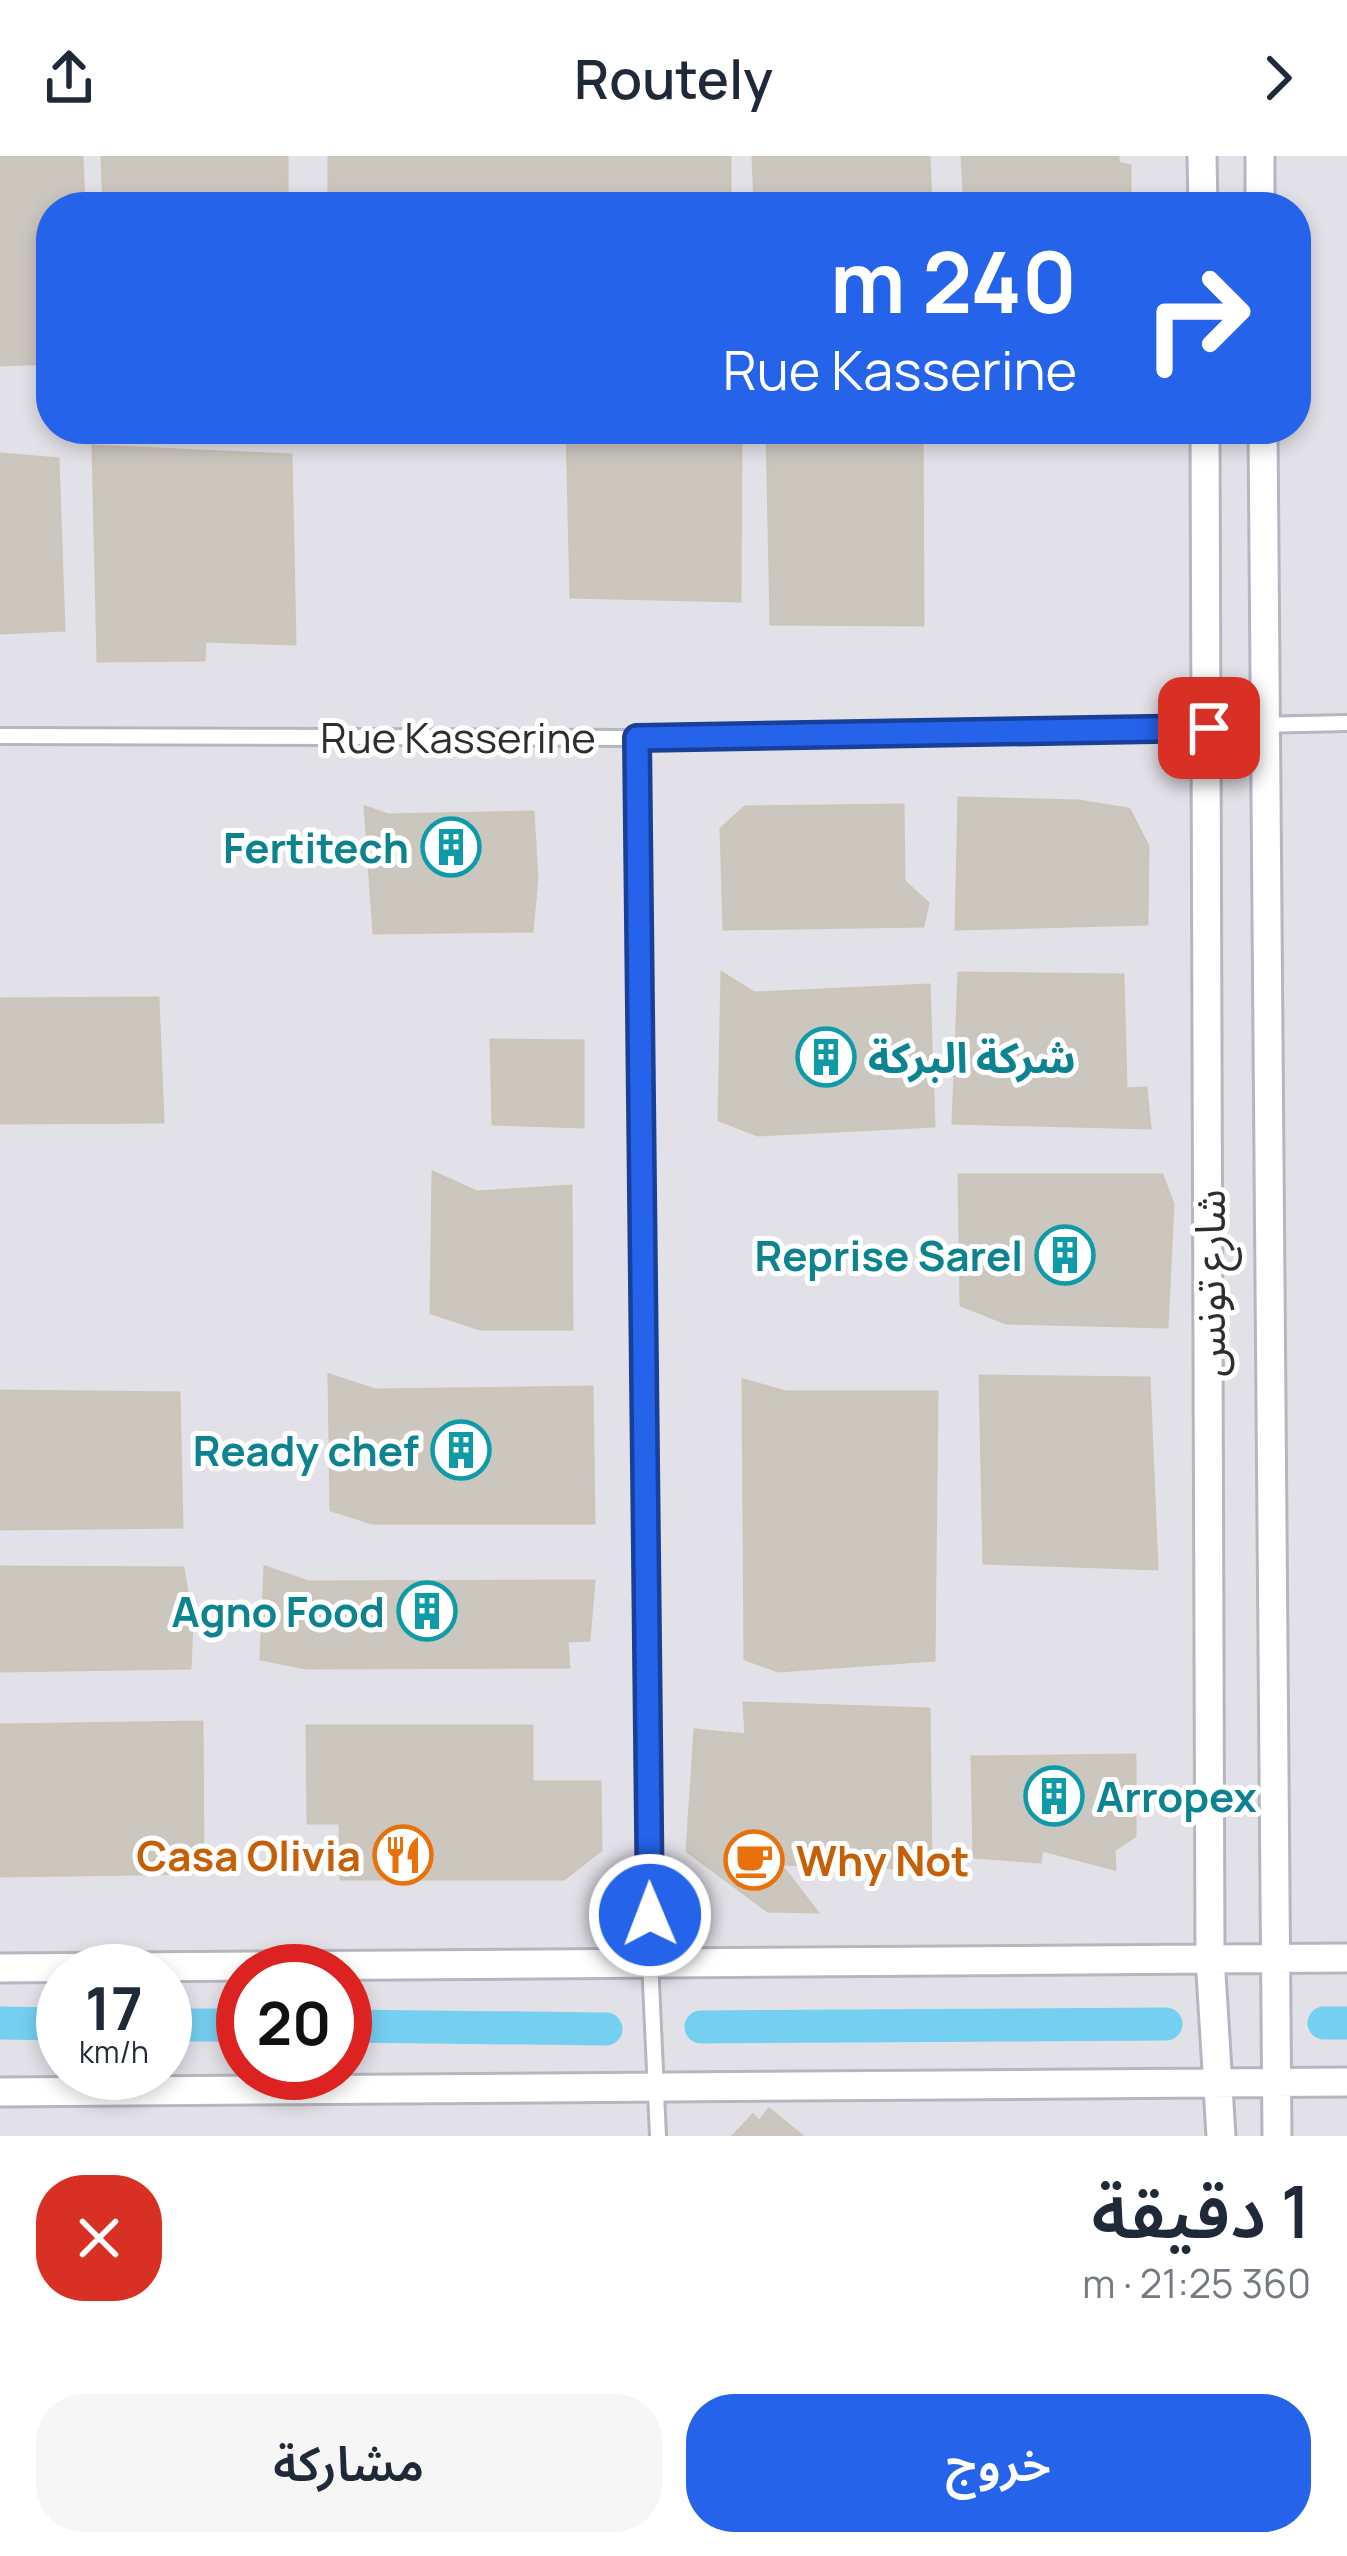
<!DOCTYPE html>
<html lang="ar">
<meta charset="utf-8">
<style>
:root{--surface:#fff;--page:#f6f6f7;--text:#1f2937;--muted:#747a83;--accent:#2563eb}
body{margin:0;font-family:Manrope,"Noto Sans Arabic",sans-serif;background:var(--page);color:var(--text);direction:rtl;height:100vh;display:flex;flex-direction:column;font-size:45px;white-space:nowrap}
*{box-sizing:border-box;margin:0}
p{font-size:39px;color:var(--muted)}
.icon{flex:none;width:66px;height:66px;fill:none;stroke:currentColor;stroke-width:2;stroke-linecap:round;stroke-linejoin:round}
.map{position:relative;height:1980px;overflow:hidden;direction:ltr}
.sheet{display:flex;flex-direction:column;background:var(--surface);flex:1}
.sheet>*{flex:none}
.guide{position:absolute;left:36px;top:36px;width:1275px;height:252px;border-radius:48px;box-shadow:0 6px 18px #0003;direction:rtl;background:#2563eb;color:#fff;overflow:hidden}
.speed{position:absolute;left:36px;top:1788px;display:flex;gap:24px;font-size:60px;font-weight:700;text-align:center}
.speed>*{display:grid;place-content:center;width:156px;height:156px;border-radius:50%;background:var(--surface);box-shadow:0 6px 18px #0003;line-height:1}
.speed small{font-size:30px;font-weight:400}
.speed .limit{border:18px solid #d22;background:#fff;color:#111}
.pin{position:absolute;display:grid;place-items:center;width:102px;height:102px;color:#fff;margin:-51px;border-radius:24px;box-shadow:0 6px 18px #0006}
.me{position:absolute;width:132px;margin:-66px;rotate:359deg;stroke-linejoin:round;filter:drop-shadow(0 0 9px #0008)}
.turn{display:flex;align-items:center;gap:42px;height:252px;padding:0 36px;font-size:54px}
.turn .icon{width:156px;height:156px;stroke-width:2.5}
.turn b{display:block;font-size:84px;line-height:102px}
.round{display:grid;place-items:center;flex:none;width:126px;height:126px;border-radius:48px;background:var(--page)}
.overview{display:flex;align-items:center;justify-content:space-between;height:204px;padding:0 36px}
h1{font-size:72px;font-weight:600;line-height:90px}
.primary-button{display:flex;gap:24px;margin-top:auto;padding:24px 36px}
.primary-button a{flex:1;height:138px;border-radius:48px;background:var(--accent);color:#fff;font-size:48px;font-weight:600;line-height:138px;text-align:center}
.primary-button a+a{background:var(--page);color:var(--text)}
header{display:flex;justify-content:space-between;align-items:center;height:156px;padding:0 36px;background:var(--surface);font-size:54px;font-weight:600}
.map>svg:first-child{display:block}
.industrial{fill:#e3e1e8;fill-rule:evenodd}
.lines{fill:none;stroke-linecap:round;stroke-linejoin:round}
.canal{stroke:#75cff0;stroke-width:33}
.building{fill:#cbc7bf;stroke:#cbc5ba;stroke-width:3}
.service-casing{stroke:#b4b7c1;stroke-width:20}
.minor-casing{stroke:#b4b7c1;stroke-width:33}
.service{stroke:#fff;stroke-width:14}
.minor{stroke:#fff;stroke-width:27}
.route-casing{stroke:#184099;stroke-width:30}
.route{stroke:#2563eb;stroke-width:21}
.labels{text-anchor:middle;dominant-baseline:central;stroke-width:10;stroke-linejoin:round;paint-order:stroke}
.street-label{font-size:42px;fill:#2e2e2e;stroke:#fff}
.culture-label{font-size:42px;font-weight:bold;fill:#0d838f;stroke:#fff;text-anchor:end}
.food-label{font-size:42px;font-weight:bold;fill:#c56008;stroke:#fff;text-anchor:end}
</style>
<header><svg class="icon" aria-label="forward" viewBox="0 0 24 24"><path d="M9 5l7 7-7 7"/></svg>Routely<svg class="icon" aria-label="share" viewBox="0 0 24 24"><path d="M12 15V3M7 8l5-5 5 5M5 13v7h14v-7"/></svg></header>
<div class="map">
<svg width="1347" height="1980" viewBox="0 0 1347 1980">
<rect width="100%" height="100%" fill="#efe9e1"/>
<!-- industrial -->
<path class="industrial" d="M0,0H1347V1980H0ZM51,51H1296V273H51ZM63,1815H165V1917H63ZM243,1815H345V1917H243Z"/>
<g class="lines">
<!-- canal -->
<path class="canal" d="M0,1867L63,1868
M1324,1867H1347
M165,1869H243
M345,1870L606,1873
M701,1871L1166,1868"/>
</g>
<!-- building -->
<path class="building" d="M0,0H82L84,51H51V207L0,209Z
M102,0H287V51H104Z
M329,0H730V51H329Z
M753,0H929L931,51H755Z
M962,0H1118V7L1130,10V51H965Z
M567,273H741L740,445L571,441Z
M767,273H922L923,469L771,468Z
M93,290L291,299L295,488L205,485L204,504L98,505Z
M0,298L58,303L64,474L0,477Z
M959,642L1078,645L1129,653L1148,690L1147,768L956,773Z
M903,649L904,725L928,747L923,770L724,773L721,673L745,651Z
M365,651L388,659L533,656L537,722L532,775L374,777Z
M722,817L754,837L929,829L934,970L758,979L719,964Z
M959,817L1123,819L1126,933L1146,932L1150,972L953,967Z
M158,842L163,966L0,967V843Z
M491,884L583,885V971L493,968Z
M433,1016L477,1036L571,1030L572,1173H480L431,1157Z
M959,1019H1162L1173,1048L1167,1171L1006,1167L961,1149Z
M329,1219L375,1234L592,1231L594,1367H372L331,1354Z
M980,1220L1149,1222L1157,1413L984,1407Z
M743,1224L786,1236H937L934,1504L778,1515L745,1503Z
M0,1235L179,1237L182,1371L0,1373Z
M0,1411L183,1412L192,1467L190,1512L0,1515Z
M265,1411L308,1426L594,1425L589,1484L567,1485L569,1511L306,1512L261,1503Z
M744,1547L929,1553L931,1713L780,1708L817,1756L768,1755L687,1695L695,1574L746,1579Z
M202,1566L203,1717L0,1720V1569Z
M307,1570H532V1626H600L601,1694L564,1723H341L340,1667H308Z
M1135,1599V1680L1114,1694L1115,1713L1042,1694L1040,1706L974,1701L972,1601Z
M769,1953L802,1980H733L753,1959L759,1966Z"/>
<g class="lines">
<!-- service casing -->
<g class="service-casing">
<path id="service" d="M0,580L637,582L1347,567
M637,582L650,1805L658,1980"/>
</g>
<!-- minor casing -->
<g class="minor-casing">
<path id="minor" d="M1202,0L1203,51
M1260,0V51
M1205,273L1210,1801L1221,1980
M1263,273L1277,1980
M0,1812L1347,1802
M0,1936L1347,1926"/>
</g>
<!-- service -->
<use href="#service" class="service"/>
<!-- minor -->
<use href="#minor" class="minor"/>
</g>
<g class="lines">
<!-- route casing -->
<g class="route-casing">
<path id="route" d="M650,1759L637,582L1209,572"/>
</g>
<!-- route -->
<use href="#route" class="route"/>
</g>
<!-- icons -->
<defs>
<g id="building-ring" transform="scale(3)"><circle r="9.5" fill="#fff" stroke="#0f9aa8" stroke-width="1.5"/><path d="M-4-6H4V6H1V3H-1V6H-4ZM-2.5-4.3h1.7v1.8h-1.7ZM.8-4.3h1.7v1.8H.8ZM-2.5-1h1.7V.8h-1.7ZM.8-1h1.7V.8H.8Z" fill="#0f9aa8"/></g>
<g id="restaurant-ring" transform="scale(3)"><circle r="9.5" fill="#fff" stroke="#e8710a" stroke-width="1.5"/><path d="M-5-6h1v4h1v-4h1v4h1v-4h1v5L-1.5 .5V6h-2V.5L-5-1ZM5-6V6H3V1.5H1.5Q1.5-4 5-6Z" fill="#e8710a"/></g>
<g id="cafe-ring" transform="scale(3)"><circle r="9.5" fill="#fff" stroke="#e8710a" stroke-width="1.5"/><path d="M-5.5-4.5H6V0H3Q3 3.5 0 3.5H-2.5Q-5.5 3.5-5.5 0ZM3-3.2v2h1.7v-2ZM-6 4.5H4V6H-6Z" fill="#e8710a"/></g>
</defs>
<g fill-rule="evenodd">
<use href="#building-ring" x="451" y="691"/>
<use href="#building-ring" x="826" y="901"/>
<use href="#building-ring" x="1065" y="1099"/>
<use href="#building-ring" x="461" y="1294"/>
<use href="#building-ring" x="427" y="1455"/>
<use href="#building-ring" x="1054" y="1640"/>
<use href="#restaurant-ring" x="403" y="1699"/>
<use href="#cafe-ring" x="754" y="1704"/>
</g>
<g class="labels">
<!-- street labels -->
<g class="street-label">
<text x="458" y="581">Rue Kasserine</text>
<text transform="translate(1209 1127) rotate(-90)">شارع تونس</text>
</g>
<!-- culture labels -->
<g class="culture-label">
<text x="409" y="691">Fertitech</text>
<text x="868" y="901" text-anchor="start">شركة البركة</text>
<text x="1023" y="1099">Reprise Sarel</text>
<text x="419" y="1294">Ready chef</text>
<text x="385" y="1455">Agno Food</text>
<text x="1096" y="1640" text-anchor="start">Arropex</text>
</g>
<!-- food labels -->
<g class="food-label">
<text x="361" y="1699">Casa Olivia</text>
<text x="796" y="1704" text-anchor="start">Why Not</text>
</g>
</g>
</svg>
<div class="speed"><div>17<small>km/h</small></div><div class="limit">20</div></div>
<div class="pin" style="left:1209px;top:572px;background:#d93025"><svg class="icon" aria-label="arrive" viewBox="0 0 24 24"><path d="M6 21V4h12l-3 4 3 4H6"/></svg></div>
<svg class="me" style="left:650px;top:1759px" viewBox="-20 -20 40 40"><circle r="17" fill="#2563eb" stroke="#fff" stroke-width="3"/><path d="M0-11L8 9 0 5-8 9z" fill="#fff"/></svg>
<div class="guide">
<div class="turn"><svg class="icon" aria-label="right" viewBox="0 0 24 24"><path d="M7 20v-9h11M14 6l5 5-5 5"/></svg><div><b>240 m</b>Rue Kasserine</div></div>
</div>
</div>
<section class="sheet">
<div class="overview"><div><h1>1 دقيقة</h1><p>360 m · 21:25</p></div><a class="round" style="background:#d93025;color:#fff"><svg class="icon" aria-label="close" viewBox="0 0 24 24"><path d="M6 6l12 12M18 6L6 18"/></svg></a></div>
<div class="primary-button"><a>خروج</a><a>مشاركة</a></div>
</section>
